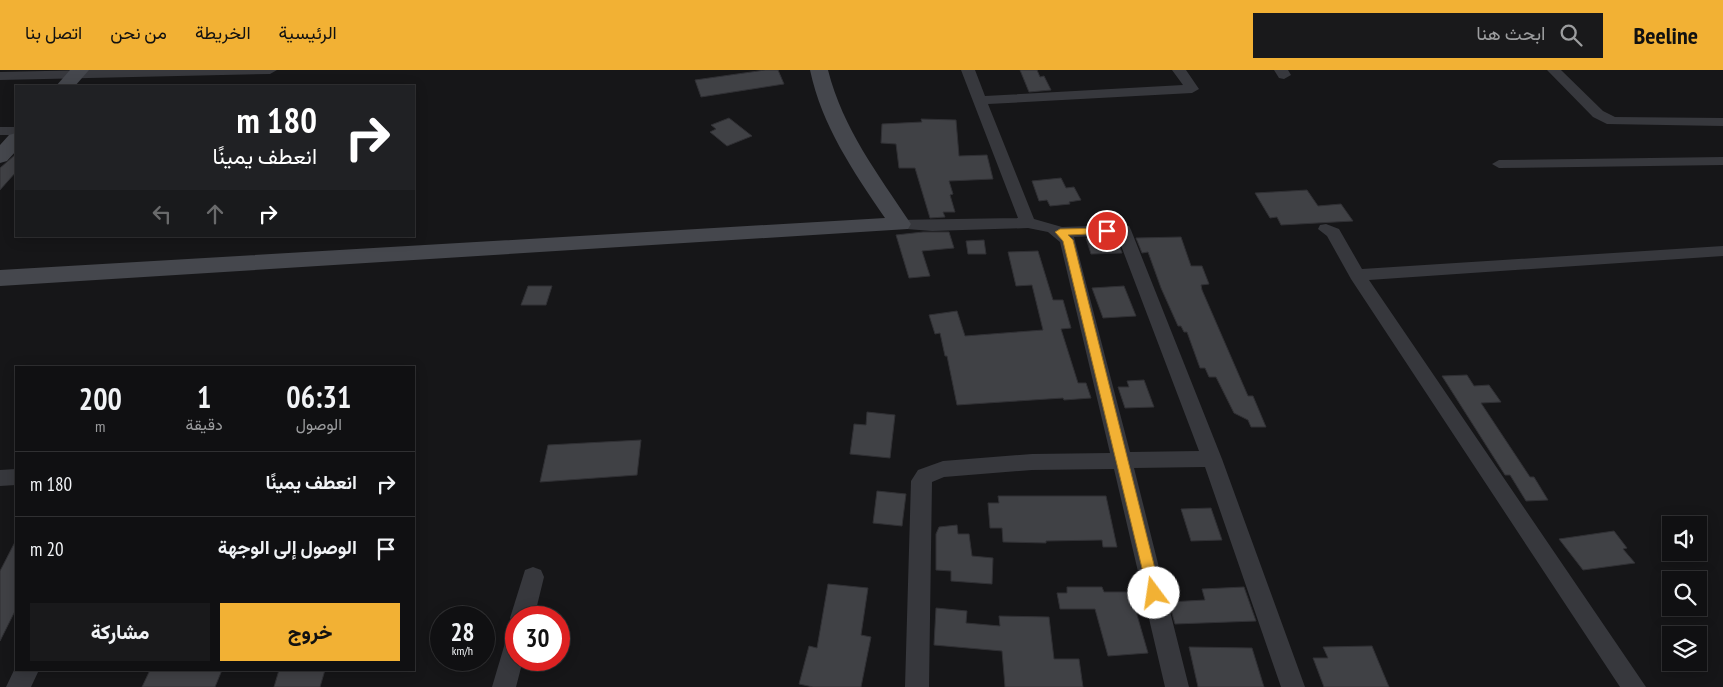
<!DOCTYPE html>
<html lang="ar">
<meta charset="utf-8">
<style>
:root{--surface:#101012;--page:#19191b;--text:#f1f3f6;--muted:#9c9d9f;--line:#303032;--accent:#f2b134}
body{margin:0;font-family:"PT Sans Narrow",Vazirmatn,sans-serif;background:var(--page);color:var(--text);direction:rtl;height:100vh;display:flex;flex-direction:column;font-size:19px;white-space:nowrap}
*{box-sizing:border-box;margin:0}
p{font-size:16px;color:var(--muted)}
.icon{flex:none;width:28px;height:28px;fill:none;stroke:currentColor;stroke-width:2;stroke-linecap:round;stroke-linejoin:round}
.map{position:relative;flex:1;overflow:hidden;direction:ltr}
.side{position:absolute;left:15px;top:296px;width:400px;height:305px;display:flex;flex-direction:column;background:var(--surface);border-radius:0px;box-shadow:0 2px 12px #0003,0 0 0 1px var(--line);direction:rtl}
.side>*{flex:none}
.guide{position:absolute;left:15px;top:15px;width:400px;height:152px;border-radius:0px;box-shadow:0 2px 12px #0003,0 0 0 1px var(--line);direction:rtl;background:#202124;color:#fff;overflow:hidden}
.buttons{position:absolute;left:1662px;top:446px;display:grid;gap:10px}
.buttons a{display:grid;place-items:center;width:45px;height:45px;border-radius:0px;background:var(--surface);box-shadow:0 2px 12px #0003,0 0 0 1px var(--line);font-size:25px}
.speed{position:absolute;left:430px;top:536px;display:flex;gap:10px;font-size:25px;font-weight:700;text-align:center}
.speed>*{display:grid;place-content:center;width:65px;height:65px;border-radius:50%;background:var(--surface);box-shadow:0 2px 12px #0003,0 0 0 1px var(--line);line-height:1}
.speed small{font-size:12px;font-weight:400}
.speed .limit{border:8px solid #d22;background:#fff;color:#111}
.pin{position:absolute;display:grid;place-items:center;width:42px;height:42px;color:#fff;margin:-21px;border:2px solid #fff;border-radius:50%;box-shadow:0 1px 5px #0007}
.me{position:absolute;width:55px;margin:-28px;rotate:346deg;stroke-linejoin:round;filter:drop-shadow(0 0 4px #0008)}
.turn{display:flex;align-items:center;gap:18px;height:105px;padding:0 15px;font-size:22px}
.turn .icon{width:65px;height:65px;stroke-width:2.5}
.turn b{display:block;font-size:35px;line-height:42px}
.lanes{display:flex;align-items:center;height:48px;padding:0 15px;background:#0003;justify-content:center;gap:25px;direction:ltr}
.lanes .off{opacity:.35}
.eta{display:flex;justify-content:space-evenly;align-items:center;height:85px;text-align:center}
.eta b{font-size:30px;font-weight:800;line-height:35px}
.primary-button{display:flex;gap:10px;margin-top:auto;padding:10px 15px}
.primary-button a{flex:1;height:58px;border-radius:0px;background:var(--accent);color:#111;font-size:20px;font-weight:800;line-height:58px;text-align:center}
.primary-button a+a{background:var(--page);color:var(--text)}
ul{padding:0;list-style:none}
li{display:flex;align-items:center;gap:15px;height:65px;padding:0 15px;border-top:1px solid var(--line)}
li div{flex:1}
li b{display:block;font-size:19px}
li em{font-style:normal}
header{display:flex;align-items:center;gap:30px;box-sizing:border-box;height:70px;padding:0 25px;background:var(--accent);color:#111}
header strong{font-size:24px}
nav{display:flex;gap:28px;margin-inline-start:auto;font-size:18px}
.search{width:350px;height:45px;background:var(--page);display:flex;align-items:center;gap:12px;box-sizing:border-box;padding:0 18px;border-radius:0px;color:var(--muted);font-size:19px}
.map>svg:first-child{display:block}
.building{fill:#404145;stroke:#303034}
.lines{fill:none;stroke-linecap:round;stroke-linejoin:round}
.street{fill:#37383d;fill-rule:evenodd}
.secondary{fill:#45474d;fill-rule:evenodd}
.route{fill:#f2b134;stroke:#9d7322}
</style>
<header>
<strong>Beeline</strong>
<div class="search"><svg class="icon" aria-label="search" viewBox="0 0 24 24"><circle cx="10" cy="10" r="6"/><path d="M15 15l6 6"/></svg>ابحث هنا</div>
<nav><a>الرئيسية</a><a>الخريطة</a><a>من نحن</a><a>اتصل بنا</a></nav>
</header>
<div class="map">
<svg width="1723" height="617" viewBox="0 0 1723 617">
<rect width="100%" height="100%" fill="#161618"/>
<!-- building -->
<path class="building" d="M765,0H778L784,14L701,27L695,10Z
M1020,0H1037L1040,7L1044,6L1051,20L1029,22Z
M729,48L752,66L727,76L710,62L716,59L711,55Z
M921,49L956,50L959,86L987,85L993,109L949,111L953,124L950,125L955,142H943L945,147L930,148L915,98H899L896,74L881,73L882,54L922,52Z
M16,84V102L0,120V98Z
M1061,108L1066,118L1074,117L1081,130L1069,132L1070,134L1050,136L1047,130L1039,131L1032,111Z
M1307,120L1318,136L1341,134L1353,151L1281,155L1277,147L1270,148L1255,123Z
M923,162H949L954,178L922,181L930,206L909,208L896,165Z
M1116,167L1122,183L1091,184L1086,168Z
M1181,167L1191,196H1202L1209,214L1201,215L1202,220L1248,326H1253L1266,357H1251L1248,350L1234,343L1216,307H1209L1205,298H1200L1187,262H1184L1181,256H1178L1161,218L1148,182L1142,183L1136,168Z
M984,170L986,184H968L966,171Z
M1038,181L1053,230H1063L1071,258L1061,259L1078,313H1086L1091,328L1064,330L1063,328L957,335L947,286H945L940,263L935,264L929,245L957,241L965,266L1043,260L1032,215L1016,216L1008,182Z
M528,216H552L546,235H521Z
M1124,216L1136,246L1103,248L1092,218Z
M1467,305L1474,316L1489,315L1501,332L1481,333L1530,407H1534L1548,430L1526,431L1510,405H1505L1442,306Z
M1144,310L1154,337L1125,338L1118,317H1129L1127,311Z
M867,342L895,345L890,388L850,384L854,354L866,355Z
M641,370L637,405L540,412L548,375Z
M877,421L906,424L902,456L873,453Z
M998,426H1106L1117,477H1103L1102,470L1046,471V473L1003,472L1002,458H990L988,433H999Z
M1211,438L1222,470L1191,471L1181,439Z
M957,455L958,464H969L972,486L993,488L992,514L951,511V501L936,500V464L939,457Z
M1614,461L1627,478L1623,479L1635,493L1583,500L1559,469Z
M16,470V539L0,571V501Z
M828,514L868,518L861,565L871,567L861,617H813L799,614L809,576L817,578Z
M1067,517H1102L1104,522H1134L1138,538H1135L1148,583L1108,586L1095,539H1060L1057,523H1067Z
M1244,517L1256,551L1175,554L1169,532L1205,530L1202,519Z
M936,538L967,541L966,553L1000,556L999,546L1049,547L1054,589H1079L1083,617H1005L1002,581L934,575Z
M1372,576L1389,617H1324L1313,588H1328L1323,577Z
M1189,577L1252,578L1264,617H1198Z
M150,600H222L215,617H142Z
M279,600H325L320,617H274Z"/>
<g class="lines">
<!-- street -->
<path class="street" d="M91,0H277L270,4L0,10V2Z
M961,0H975L985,26L1183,15L1172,0H1186L1199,19L1192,23L988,34L1034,149L1062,157L1123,155L1129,156L1131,160L1222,389L1305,617H1281L1205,397L1134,398L1189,617H1165L1114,399L1032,400L944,407L932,412L929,617H905L911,411L918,400L943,391L1032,384L1110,383L1060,172L1048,162L1028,158L932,161L894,158L892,154L894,150L1018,148ZM1117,165L1199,381L1130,382L1074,167Z
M1274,0H1288L1291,5L1284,9L1279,8Z
M1547,0H1561L1603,41L1615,47L1723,48V56L1607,54L1593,47Z
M0,57H16V65H0Z
M1723,87V95L1499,98L1492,94L1499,90Z
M1326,154L1339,159L1362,199L1723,176V186L1369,210L1646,617H1620L1351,209L1327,166L1318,159L1320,155Z
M16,399V415L0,416V400Z
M533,497L541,500L544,507L534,548H516V556L510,548L525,500Z
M516,560V590H523L516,617H492L508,563Z
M16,596V600H39L31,617H6Z"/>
<!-- secondary -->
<path class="secondary" d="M70,0H89L75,16H56Z
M810,0H828C843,59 878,104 911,154L908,159L0,216V200L885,148C853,101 822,56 810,0Z
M16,63V81L7,91L0,93V75L9,65Z"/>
</g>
<!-- route -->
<path class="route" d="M1107,158L1112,161L1110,163L1068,165L1073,170L1161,523L1159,528L1154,529L1150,528L1148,523L1063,171L1055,162L1060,159Z"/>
</svg>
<div class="buttons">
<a><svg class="icon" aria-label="sound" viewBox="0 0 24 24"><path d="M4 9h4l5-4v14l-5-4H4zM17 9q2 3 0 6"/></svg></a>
<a><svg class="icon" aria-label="search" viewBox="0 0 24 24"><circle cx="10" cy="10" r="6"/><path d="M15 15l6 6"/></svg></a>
<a><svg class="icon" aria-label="layers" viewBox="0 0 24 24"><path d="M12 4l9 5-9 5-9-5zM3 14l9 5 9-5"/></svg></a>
</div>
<div class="speed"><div>28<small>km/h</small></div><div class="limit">30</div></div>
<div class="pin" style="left:1107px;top:161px;background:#d93025"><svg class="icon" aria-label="arrive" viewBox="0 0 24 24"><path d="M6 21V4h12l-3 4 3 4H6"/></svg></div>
<svg class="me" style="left:1154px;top:523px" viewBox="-20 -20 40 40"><circle r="19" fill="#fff"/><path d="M0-13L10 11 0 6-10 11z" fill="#f2b134"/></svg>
<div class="guide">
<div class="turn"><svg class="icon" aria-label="right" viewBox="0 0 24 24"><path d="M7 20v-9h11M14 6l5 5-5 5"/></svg><div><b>180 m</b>انعطف يمينًا</div></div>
<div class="lanes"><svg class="icon off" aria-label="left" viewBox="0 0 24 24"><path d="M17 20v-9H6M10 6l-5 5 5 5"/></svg><svg class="icon off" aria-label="ahead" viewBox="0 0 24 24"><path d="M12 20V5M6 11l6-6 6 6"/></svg><svg class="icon" aria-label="right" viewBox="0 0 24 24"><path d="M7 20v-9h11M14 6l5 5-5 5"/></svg></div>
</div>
<section class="side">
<div class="eta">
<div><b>06:31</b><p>الوصول</p></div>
<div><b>1</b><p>دقيقة</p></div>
<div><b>200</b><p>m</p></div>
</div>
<ul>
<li><svg class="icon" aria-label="right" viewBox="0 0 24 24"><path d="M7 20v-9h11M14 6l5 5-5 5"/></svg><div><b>انعطف يمينًا</b></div><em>180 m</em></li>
<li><svg class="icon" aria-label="arrive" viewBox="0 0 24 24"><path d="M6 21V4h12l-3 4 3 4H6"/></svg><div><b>الوصول إلى الوجهة</b></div><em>20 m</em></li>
</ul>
<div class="primary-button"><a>خروج</a><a>مشاركة</a></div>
</section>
</div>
